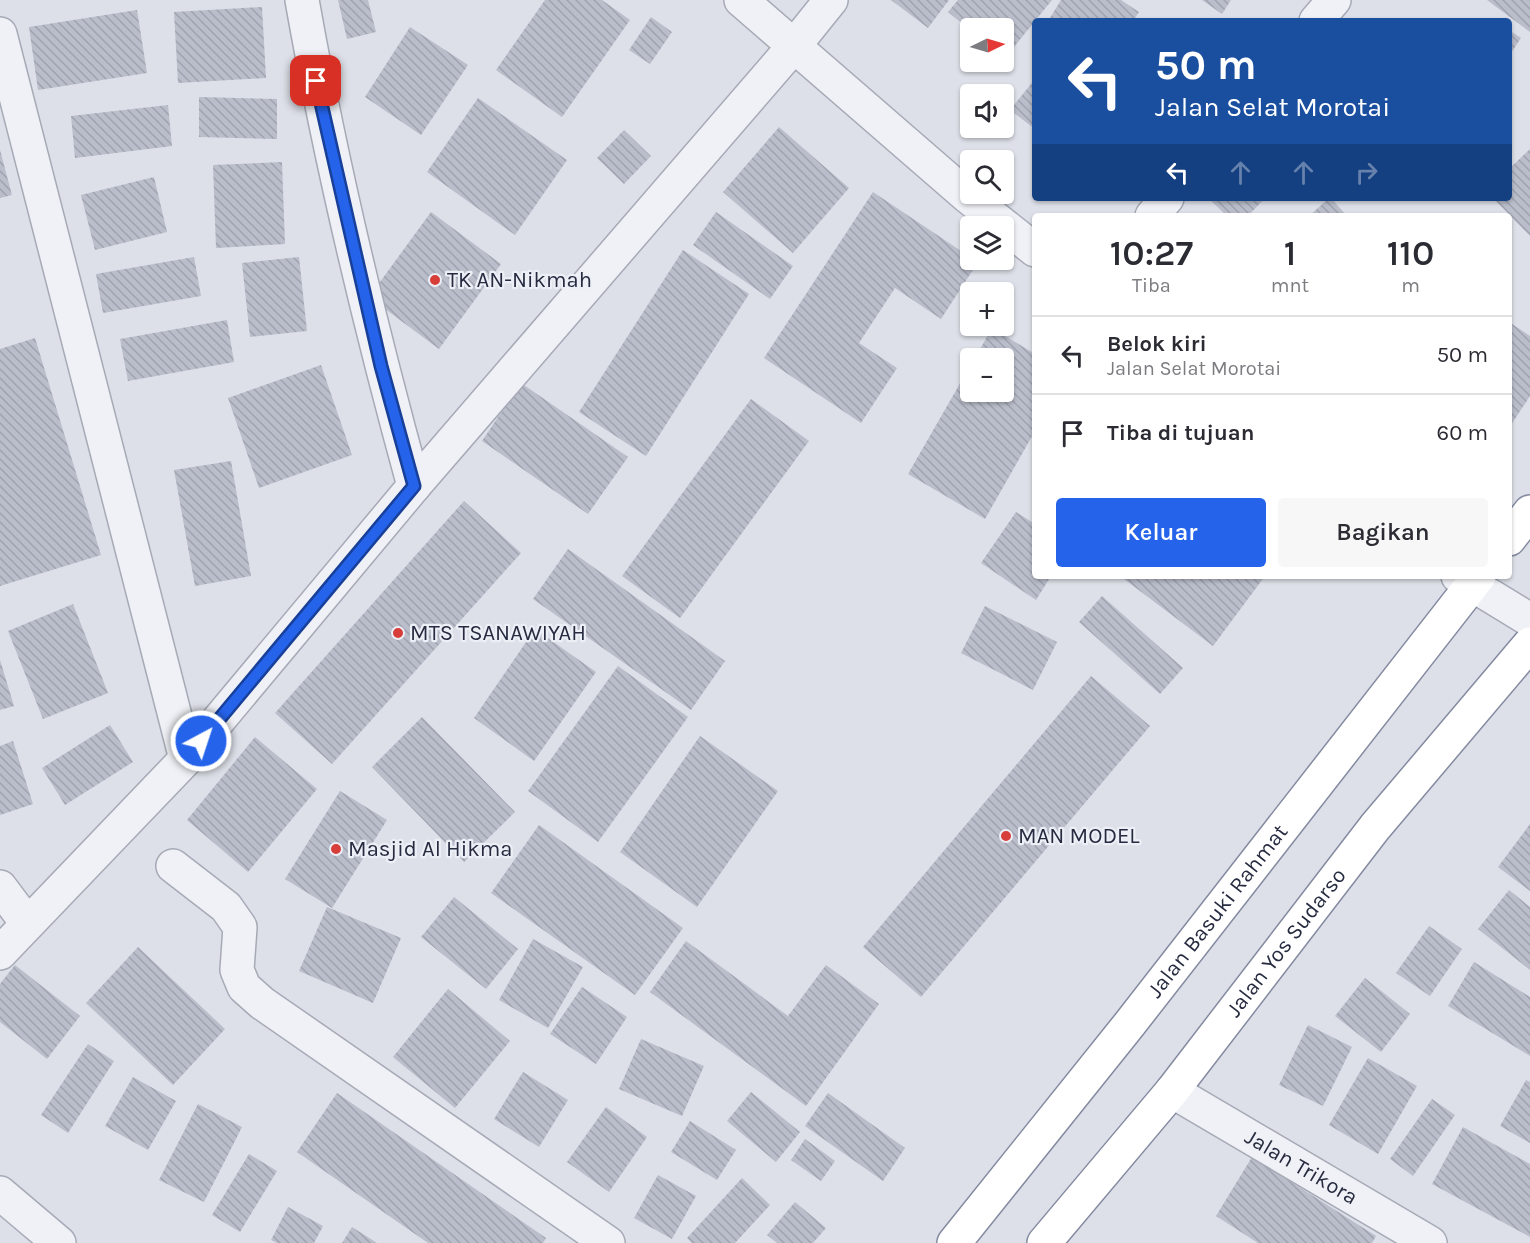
<!DOCTYPE html>
<html lang="id">
<meta charset="utf-8">
<style>
:root{--surface:#fff;--page:#f7f7f7;--text:#2b2b33;--muted:#7c7c81;--line:#e1e1e2;--accent:#2563eb}
body{margin:0;font-family:Karla,sans-serif;background:var(--page);color:var(--text);height:100vh;display:flex;flex-direction:column;font-size:22px;white-space:nowrap}
*{box-sizing:border-box;margin:0}
p{font-size:20px;color:var(--muted)}
.icon{flex:none;width:33px;height:33px;fill:none;stroke:currentColor;stroke-width:2;stroke-linecap:round;stroke-linejoin:round}
.map{position:relative;flex:1;overflow:hidden}
.drawer{position:absolute;left:1032px;top:213px;width:480px;height:366px;display:flex;flex-direction:column;background:var(--surface);border-radius:6px;box-shadow:0 2px 4px #0004}
.drawer>*{flex:none}
.top-card{position:absolute;left:1032px;top:18px;width:480px;height:183px;border-radius:6px;box-shadow:0 2px 4px #0004;background:#1a4fa0;color:#fff;overflow:hidden}
.needle{width:39px;rotate:85deg}
.buttons{position:absolute;left:960px;top:18px;display:grid;gap:12px}
.buttons a{display:grid;place-items:center;width:54px;height:54px;border-radius:6px;background:var(--surface);box-shadow:0 2px 4px #0004;font-size:30px}
.pin{position:absolute;display:grid;place-items:center;width:51px;height:51px;color:#fff;margin:-26px;border-radius:12px;box-shadow:0 3px 9px #0006}
.me{position:absolute;width:66px;margin:-33px;rotate:40deg;stroke-linejoin:round;filter:drop-shadow(0 0 4px #0008)}
.turn{display:flex;align-items:center;gap:21px;height:126px;padding:0 24px;font-size:27px}
.turn .icon{width:78px;height:78px;stroke-width:2.5}
.turn b{display:block;font-size:42px;line-height:51px}
.lanes{display:flex;align-items:center;height:57px;padding:0 24px;background:#0003;justify-content:center;gap:30px;direction:ltr}
.lanes .off{opacity:.35}
.eta{display:flex;justify-content:space-evenly;align-items:center;height:102px;text-align:center}
.eta b{font-size:36px;font-weight:600;line-height:42px}
.primary-button{display:flex;gap:12px;margin-top:auto;padding:12px 24px}
.primary-button a{flex:1;height:69px;border-radius:6px;background:var(--accent);color:#fff;font-size:24px;font-weight:600;line-height:69px;text-align:center}
.primary-button a+a{background:var(--page);color:var(--text)}
ul{padding:0;list-style:none}
li{display:flex;align-items:center;gap:18px;height:78px;padding:0 24px;border-top:2px solid var(--line)}
li div{flex:1}
li b{display:block;font-size:22px}
li em{font-style:normal}
.map>svg:first-child{display:block}
.building{fill:url(#building-back-hatch)}
.lines{fill:none;stroke-linecap:round;stroke-linejoin:round}
.minor-casing{stroke:#a6aab6;stroke-width:36}
.highway-casing{stroke:#848aa0;stroke-width:36}
.minor{stroke:#f0f1f6;stroke-width:33}
.highway{stroke:#fff;stroke-width:33}
.route-casing{stroke:#184099;stroke-width:15}
.route{stroke:#2563eb;stroke-width:10}
.poi-dot{fill:#d73d39;stroke:#edeff6;stroke-width:2}
.labels{text-anchor:middle;dominant-baseline:central;stroke-width:4.5;stroke-linejoin:round;paint-order:stroke}
.poi-label{font-size:22px;fill:#262b40;stroke:#edeff6;text-anchor:start}
.street-label{font-size:22px;fill:#262b40;stroke:#edeff6}
</style>
<div class="map">
<svg width="1530" height="1243" viewBox="0 0 1530 1243">
<defs>
<pattern id="building-back-hatch" width="6" height="6" patternUnits="userSpaceOnUse" patternTransform="scale(1.5)"><rect width="6" height="6" fill="#babecb"/><path d="M-1 5l2 2M0 0l6 6M5-1l2 2" fill="none" stroke="#a0a3af"/></pattern>
</defs>
<rect width="100%" height="100%" fill="#dde0e8"/>
<!-- building -->
<path class="building" d="M338,0H368L376,32L347,39Z
M545,0H602L630,20L562,117L496,70Z
M891,0H949L928,28Z
M958,0H1052L1005,58L1004,28L970,30L948,12Z
M1061,0H1121L1139,12L1133,21H1048Z
M1202,0H1231L1222,14Z
M1487,0H1530V32Z
M262,7L266,78L178,83L174,12Z
M137,10L147,73L38,90L29,27Z
M651,17L672,32L650,64L629,50Z
M410,27L468,65L421,135L365,97Z
M1509,30L1521,38L1509,56Z
M1035,79V129L1010,110Z
M199,97L277,99V139L199,137Z
M478,98L567,160L515,235L427,172Z
M168,105L172,146L75,158L71,116Z
M779,127L849,188L793,253L723,192Z
M624,130L651,156L624,184L597,158Z
M1530,149V236L1493,198H1509V169Z
M0,150L12,195L0,198Z
M282,162L285,244L216,248L213,165Z
M154,177L167,232L95,250L81,195Z
M873,192L970,257V260L978,262L941,319L895,288L859,343L897,368L861,423L764,358Z
M1208,198H1265L1248,216H1227Z
M1331,198L1347,216H1309L1329,198Z
M431,212L501,264L439,349L369,297Z
M716,212L793,266L770,299L693,245Z
M683,250L749,294L646,456L579,412Z
M194,257L201,296L103,313L96,274Z
M299,257L307,331L250,337L242,263Z
M227,320L234,362L128,381L120,339Z
M1509,322L1530,336V396L1509,428Z
M992,328L1035,354V431L985,519L908,474L970,366V392H1004V358H975Z
M35,338L101,555L0,586V349Z
M321,365L352,455L259,488L228,398Z
M521,383L628,457L588,514L482,441Z
M751,399L809,441L680,618L622,576Z
M231,461L251,576L195,586L174,470Z
M464,501L521,553L332,764L275,713Z
M1016,512L1035,524V576H1051L1036,600L981,563Z
M568,549L725,661L691,710L533,599Z
M1120,576H1265L1213,646Z
M1102,596L1183,668L1160,694L1079,622Z
M73,604L108,693L43,719L8,631Z
M985,606L1057,642L1033,690L961,653Z
M535,629L596,672L534,761L474,718Z
M0,660L14,706L0,710Z
M618,666L688,717L598,842L528,791Z
M1091,676L1150,726L921,997L863,947Z
M422,717L515,812L464,862L372,767Z
M110,725L133,762L65,805L42,768Z
M700,736L778,791L697,907L620,852Z
M255,737L317,789L248,872L187,820Z
M13,741L33,804L0,815V746Z
M340,791L387,820L332,908L285,879Z
M1530,824V891L1498,867Z
M539,825L683,928L635,995L491,893Z
M1509,890L1530,907V970L1478,929Z
M454,897L518,949L486,989L421,937Z
M327,907L401,938L373,1003L299,971Z
M1429,926L1462,949L1430,996L1396,973Z
M533,939L583,967L548,1028L499,1000Z
M686,941L788,1016L826,965L879,1004L806,1106L650,992Z
M138,947L225,1029L173,1085L86,1003Z
M1474,962L1530,997V1056L1448,1006Z
M15,965L80,1016L47,1059L0,1022V984Z
M1365,978L1410,1014L1381,1052L1335,1016Z
M582,987L627,1017L596,1064L550,1034Z
M448,989L510,1041L455,1108L393,1057Z
M1308,1025L1352,1047L1323,1106L1279,1085Z
M641,1039L704,1066L682,1116L619,1089Z
M88,1044L114,1061L68,1133L41,1115Z
M1368,1058L1417,1086L1378,1154L1329,1125Z
M523,1072L568,1100L539,1147L494,1119Z
M133,1077L176,1101L148,1150L105,1126Z
M1526,1080L1530,1082V1143L1500,1126Z
M751,1092L800,1132L776,1162L727,1121Z
M337,1093L546,1238L543,1243H428L297,1152Z
M828,1093L905,1148L883,1181L805,1126Z
M1432,1099L1455,1115L1413,1176L1390,1159Z
M198,1104L242,1127L204,1202L159,1180Z
M606,1107L647,1137L609,1192L567,1162Z
M690,1121L736,1150L717,1180L671,1152Z
M1463,1127L1530,1164V1237L1432,1184Z
M805,1139L835,1161L821,1181L791,1160Z
M249,1154L277,1171L240,1232L212,1215Z
M1252,1157L1376,1236L1372,1243H1258L1216,1216Z
M658,1175L696,1196L672,1239L634,1218Z
M742,1178L770,1205L735,1243H692L687,1238Z
M795,1202L826,1228L813,1243H777L767,1235Z
M288,1207L323,1226L314,1243H277L271,1240Z
M352,1227L377,1243H342Z"/>
<g class="lines">
<!-- minor casing -->
<g class="minor-casing">
<g id="minor">
<path d="M302,0C331,164 370,326 414,486"/>
<path d="M741,0L967,196L1035,250"/>
<path d="M1316,21L1334,0"/>
<path d="M0,34L186,759"/>
<path d="M1152,216L1167,198"/>
<path d="M1458,576L1530,620"/>
<path d="M173,866L226,907L240,927L237,970L244,987L262,1003L608,1243"/>
<path d="M0,887L27,923"/>
<path d="M0,953L186,759L414,486L794,46L831,0"/>
<path id="s1" d="M1172,1091L1430,1243"/>
<path d="M0,1193L59,1243"/>
</g>
</g>
<!-- highway casing -->
<g class="highway-casing">
<g id="highway">
<path d="M1509,539L1530,512"/>
<path id="s2" d="M954,1243L1128,1026L1479,576"/>
<path id="s3" d="M1044,1243L1172,1091L1375,827L1530,644"/>
</g>
</g>
<!-- minor -->
<use href="#minor" class="minor"/>
<!-- highway -->
<use href="#highway" class="highway"/>
</g>
<g class="lines">
<!-- route casing -->
<g class="route-casing">
<path id="route" d="M201,741L414,486L381,366L316,81"/>
</g>
<!-- route -->
<use href="#route" class="route"/>
</g>
<!-- markers -->
<g class="poi-dot">
<circle cx="435" cy="280" r="6"/>
<circle cx="398" cy="633" r="6"/>
<circle cx="1006" cy="836" r="6"/>
<circle cx="336" cy="849" r="6"/>
</g>
<g class="labels">
<!-- poi labels -->
<g class="poi-label">
<text x="447" y="280">TK AN-Nikmah</text>
<text x="410" y="633">MTS TSANAWIYAH</text>
<text x="1018" y="836">MAN MODEL</text>
<text x="348" y="849">Masjid Al Hikma</text>
</g>
<!-- street labels -->
<g class="street-label">
<text stroke="none"><textPath href="#s2" startOffset="424">Jalan Basuki Rahmat</textPath></text>
<text stroke="none"><textPath href="#s3" startOffset="386">Jalan Yos Sudarso</textPath></text>
<text stroke="none"><textPath href="#s1" startOffset="150">Jalan Trikora</textPath></text>
</g>
</g>
</svg>
<div class="buttons">
<a><svg class="needle" viewBox="-14 -14 28 28"><path d="M0-13l5 13h-10z" fill="#e53935"/><path d="M0 13l5-13h-10z" fill="#7c7c81"/></svg></a>
<a><svg class="icon" aria-label="sound" viewBox="0 0 24 24"><path d="M4 9h4l5-4v14l-5-4H4zM17 9q2 3 0 6"/></svg></a>
<a><svg class="icon" aria-label="search" viewBox="0 0 24 24"><circle cx="10" cy="10" r="6"/><path d="M15 15l6 6"/></svg></a>
<a><svg class="icon" aria-label="layers" viewBox="0 0 24 24"><path d="M12 4l9 5-9 5-9-5zM3 14l9 5 9-5"/></svg></a>
<a>+</a>
<a>−</a>
</div>
<div class="pin" style="left:316px;top:81px;background:#d93025"><svg class="icon" aria-label="arrive" viewBox="0 0 24 24"><path d="M6 21V4h12l-3 4 3 4H6"/></svg></div>
<svg class="me" style="left:201px;top:741px" viewBox="-20 -20 40 40"><circle r="17" fill="#2563eb" stroke="#fff" stroke-width="3"/><path d="M0-11L8 9 0 5-8 9z" fill="#fff"/></svg>
<div class="top-card">
<div class="turn"><svg class="icon" aria-label="left" viewBox="0 0 24 24"><path d="M17 20v-9H6M10 6l-5 5 5 5"/></svg><div><b>50 m</b>Jalan Selat Morotai</div></div>
<div class="lanes"><svg class="icon" aria-label="left" viewBox="0 0 24 24"><path d="M17 20v-9H6M10 6l-5 5 5 5"/></svg><svg class="icon off" aria-label="ahead" viewBox="0 0 24 24"><path d="M12 20V5M6 11l6-6 6 6"/></svg><svg class="icon off" aria-label="ahead" viewBox="0 0 24 24"><path d="M12 20V5M6 11l6-6 6 6"/></svg><svg class="icon off" aria-label="right" viewBox="0 0 24 24"><path d="M7 20v-9h11M14 6l5 5-5 5"/></svg></div>
</div>
<section class="drawer">
<div class="eta">
<div><b>10:27</b><p>Tiba</p></div>
<div><b>1</b><p>mnt</p></div>
<div><b>110</b><p>m</p></div>
</div>
<ul>
<li><svg class="icon" aria-label="left" viewBox="0 0 24 24"><path d="M17 20v-9H6M10 6l-5 5 5 5"/></svg><div><b>Belok kiri</b><p>Jalan Selat Morotai</p></div><em>50 m</em></li>
<li><svg class="icon" aria-label="arrive" viewBox="0 0 24 24"><path d="M6 21V4h12l-3 4 3 4H6"/></svg><div><b>Tiba di tujuan</b></div><em>60 m</em></li>
</ul>
<div class="primary-button"><a>Keluar</a><a>Bagikan</a></div>
</section>
</div>
